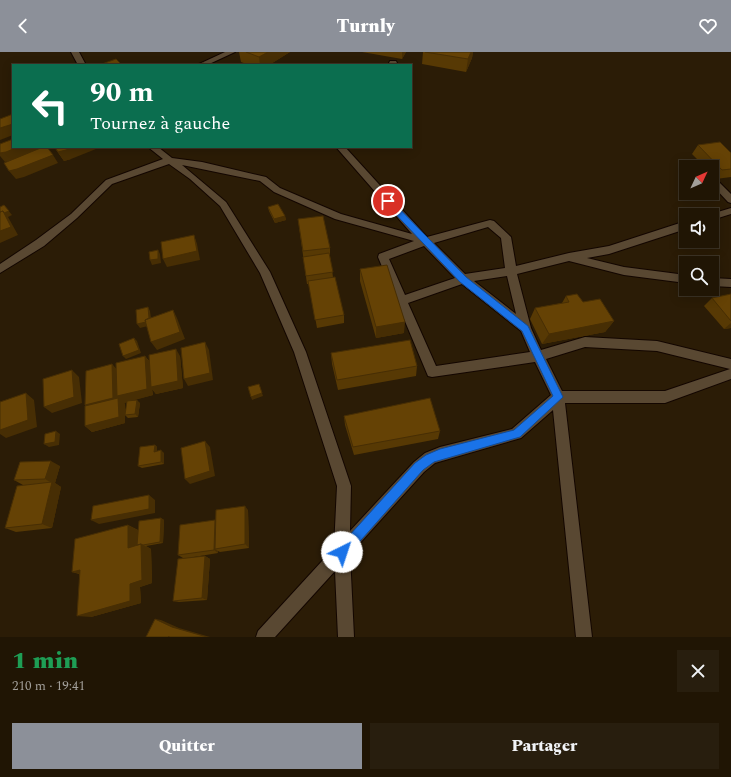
<!DOCTYPE html>
<html lang="fr">
<meta charset="utf-8">
<style>
:root{--surface:#201504;--page:#281e0e;--text:#f1f3f6;--muted:#a29f9a;--line:#3d3426;--accent:#8c9099}
body{margin:0;font-family:Spectral,serif;background:var(--page);color:var(--text);height:100vh;display:flex;flex-direction:column;font-size:15px;white-space:nowrap}
*{box-sizing:border-box;margin:0}
p{font-size:13px;color:var(--muted)}
.icon{flex:none;width:22px;height:22px;fill:none;stroke:currentColor;stroke-width:2;stroke-linecap:round;stroke-linejoin:round}
.map{position:relative;height:585px;overflow:hidden}
.drawer{display:flex;flex-direction:column;background:var(--surface);flex:1}
.drawer>*{flex:none}
.banner{position:absolute;left:12px;top:12px;width:400px;height:84px;border-radius:0px;box-shadow:0 2px 10px #0003,0 0 0 1px var(--line);background:#0b6e4f;color:#fff;overflow:hidden}
.needle{width:26px;rotate:46deg}
.buttons{position:absolute;left:679px;top:108px;display:grid;gap:8px}
.buttons a{display:grid;place-items:center;width:40px;height:40px;border-radius:0px;background:var(--surface);box-shadow:0 2px 10px #0003,0 0 0 1px var(--line);font-size:20px}
.pin{position:absolute;display:grid;place-items:center;width:34px;height:34px;color:#fff;margin:-17px;border:2px solid #fff;border-radius:50%;box-shadow:0 1px 4px #0007}
.me{position:absolute;width:44px;margin:-22px;rotate:41deg;stroke-linejoin:round;filter:drop-shadow(0 0 3px #0008)}
.turn{display:flex;align-items:center;gap:14px;height:84px;padding:0 12px;font-size:18px}
.turn .icon{width:52px;height:52px;stroke-width:2.5}
.turn b{display:block;font-size:28px;line-height:34px}
.round{display:grid;place-items:center;flex:none;width:42px;height:42px;border-radius:0px;background:var(--page)}
.headline{display:flex;align-items:center;justify-content:space-between;height:68px;padding:0 12px}
h1{font-size:24px;font-weight:800;line-height:30px;color:#1e9e55}
.cta{display:flex;gap:8px;margin-top:auto;padding:8px 12px}
.cta a{flex:1;height:46px;border-radius:0px;background:var(--accent);color:#fff;font-size:16px;font-weight:800;line-height:46px;text-align:center}
.cta a+a{background:var(--page);color:var(--text)}
header{display:flex;justify-content:space-between;align-items:center;height:52px;padding:0 12px;background:var(--accent);color:#fff;font-size:18px;font-weight:800}
.map>svg:first-child{display:block}
.lines{fill:none;stroke-linecap:round;stroke-linejoin:round}
.street-casing{stroke:#130600;stroke-width:2}
.street{fill:#594832;fill-rule:evenodd}
.wall{fill:#573904;fill-rule:evenodd}
.shaded-wall{fill:#472e04}
.building{fill:#654205;stroke:#472e04}
.route{fill:#1a73e8;stroke:#114b97}
</style>
<header><svg class="icon" aria-label="back" viewBox="0 0 24 24"><path d="M15 5l-7 7 7 7"/></svg>Turnly<svg class="icon" aria-label="heart" viewBox="0 0 24 24"><path d="M12 20l-8-8c-3-5 5-10 8-4 3-6 11-1 8 4z"/></svg></header>
<div class="map">
<svg width="731" height="585" viewBox="0 0 731 585">
<rect width="100%" height="100%" fill="#2b1c06"/>
<g class="lines">
<!-- street casing -->
<g class="street-casing">
<path id="street" d="M71,0H79L86,13H78Z
M225,0H235L207,13H197Z
M390,9H396L397,11L396,13H388Z
M148,95H158L172,106L202,110L266,125L280,136L341,162L412,182L336,95H345L427,185L490,168L494,169L511,185L516,214L569,201L609,194L686,169V177L609,202L587,206L624,215L686,223V231L624,223L569,209L517,222L531,276L541,298L585,285L657,289L731,307V327L665,351H565L592,585H576L553,358L521,386L435,411L424,420L350,502L354,585H338L335,519L275,585H256L258,579L334,496L337,434L294,300L260,221L220,154L190,127L169,112L112,132L77,166L44,194L0,221V212L36,188L71,162L106,128L163,107ZM182,113L260,129L274,140L335,167L414,189L379,202L378,205L428,324L432,325L535,310L551,343L512,377L440,395L425,401L414,410L350,479L351,434L306,300L270,220L226,150ZM488,175L501,186L505,216L465,222L434,191ZM424,194L455,226L405,243L389,207ZM507,224L516,262L474,229ZM462,232L521,279L530,300L436,314L408,251ZM585,295L657,299L730,317L665,339H562L546,307Z
M716,129L719,130L731,142V151L728,150L713,134L712,131Z
M731,156V162L712,168V163H708Z
M712,226L731,227V235L712,234Z"/>
</g>
<!-- street -->
<use href="#street" class="street"/>
</g>
<!-- wall -->
<path class="wall" d="M239,0H290L269,13H249L241,10Z
M362,0H406L402,7Z
M423,0H473L472,6L466,20L422,12Z
M698,93L731,101V125L716,127L712,123V115H705L692,102Z
M54,95L71,107L64,109Z
M268,155L285,164L286,168L275,171L269,159Z
M298,167L330,196V204L333,225L344,263V271L317,276L309,232H307Z
M360,217L404,281L376,286L360,229Z
M731,242V276L724,277L704,254L712,246Z
M566,244L583,250L614,269L605,280L542,292L530,267L535,256L562,251Z
M331,301L417,314L416,324L338,338L332,312Z
M145,304L150,310L180,304L183,336L156,342L152,337L153,343L133,348L140,351L138,365L128,366L125,363V371L92,380L85,374L86,354L85,353L112,312L116,317ZM119,346L124,351L127,350L125,361V352Z
M344,364L440,379L438,387L354,403L345,373Z
M155,393L157,395V399L164,401V412L142,416L138,414Z
M60,414L55,431L61,435L52,476L16,480L5,476L23,433L14,428Z
M248,458L249,496L220,500L218,499V501L188,506L205,504L210,507L207,548L179,550L173,549L183,506L178,503L215,468V469Z
M161,466L164,468L163,491L146,494L151,497L152,531L140,535L141,551L91,565L79,522L72,520L128,473L138,478Z"/>
<!-- shaded-wall -->
<path class="shaded-wall" d="M268,0H290L269,13H260L259,5Z
M402,0H406L402,7Z
M471,0H473L472,6L466,20L468,7Z
M13,72V83L0,88V76Z
M18,95H47L13,108L5,110L0,104V101Z
M74,95H101L71,107L64,109L58,100Z
M53,103L58,111L24,125L16,127L9,119Z
M4,153L12,163L8,165L18,183L0,191V179Z
M285,164L286,168L275,171L274,167Z
M194,183L197,192L200,208L167,215L163,207Z
M158,198L160,202L161,211L152,213L150,208Z
M148,255L150,259L152,273L140,276L137,272Z
M173,258L177,266L185,287L157,298L151,290Z
M614,269L605,280L542,292L549,282Z
M405,270L404,281L376,286V275Z
M731,271V276L724,277Z
M134,286L137,289L141,301L126,307L123,304Z
M205,290L209,298L213,328L188,334L184,327Z
M176,297L180,304L183,336L156,342L152,337L153,343L124,351L119,346L125,352V371L92,380L85,374L92,359L85,353L112,312L118,319L145,304L150,311Z
M72,318L79,325L82,351L52,361L44,355Z
M260,335L263,344L252,348L251,345Z
M26,341L34,348L37,375L6,386L0,382V378Z
M137,348L140,351L138,365L135,362Z
M56,379L60,382L59,393L49,395L44,392Z
M205,389L210,395L215,424L190,432L185,427Z
M155,393L157,395V402L154,400Z
M161,398L164,401V412L161,410Z
M51,409L60,414L55,431L61,435L52,476L42,472L52,431L45,427Z
M149,443L155,448V461L99,472L91,468Z
M245,454L248,458L249,496L245,492Z
M161,466L164,468L163,491L160,490Z
M215,468L219,472L215,497L218,499V501L214,498Z
M128,473L138,478V493L128,496Z
M141,492L151,497L152,531L140,535L141,551L91,565L77,564L130,532Z
M205,504L210,507L207,548L202,546Z
M80,518L86,523L72,520Z
M155,567L161,568L179,576L210,585H207L172,575Z"/>
<!-- building -->
<path class="building" d="M246,0H268L259,5Z
M425,0H471L468,7Z
M116,7L122,13H99Z
M203,11L209,13H199Z
M13,62V72L0,76V67Z
M13,87V95H18L6,100L0,101V92Z
M720,90L731,101V117L722,118L698,93Z
M43,95H47L53,103L17,117L9,119L4,111Z
M55,95H74L66,98L58,100Z
M278,152L285,164L274,167L268,155Z
M4,153L9,159L4,161L3,159L0,160V155Z
M3,159L11,175L0,179V160Z
M323,164L330,196L303,199L298,167Z
M194,183L197,199L163,207L161,190Z
M158,198V207L150,208L149,200Z
M329,201L333,220L306,224L303,205Z
M387,213L405,270L376,275L360,217Z
M335,225L344,263L315,268L308,229Z
M577,242L583,250L600,247L614,269L549,282L535,256L569,250L566,244Z
M731,242V269L712,246Z
M148,255L149,266L145,268L146,270L137,272L136,258Z
M173,258L180,280L151,290L145,268Z
M134,286L139,298L123,304L119,292Z
M410,288L417,314L337,328L331,301Z
M205,290L210,321L184,327L181,296Z
M176,297L178,329L151,335L149,303Z
M145,304L147,337L117,344L116,311Z
M112,312L113,346L85,353L86,319Z
M72,318L74,345L44,355L43,327Z
M259,332L262,341L251,345L248,335Z
M26,341L28,368L0,378V350Z
M118,346L119,365L85,374V354Z
M430,346L440,379L353,395L344,364Z
M137,348L135,362L125,363L127,349Z
M56,379L55,390L44,392L45,382Z
M205,389L210,419L185,427L181,396Z
M155,393L154,400L161,398V410L138,414L140,395Z
M51,409L45,427L14,428L20,410Z
M52,430L42,472L5,476L17,434Z
M149,443V457L91,468L93,454Z
M245,454V492L215,497L216,458Z
M161,466L160,490L143,493L141,492L137,493L139,469Z
M215,468L214,498L178,503L180,473Z
M128,473V496L141,492L142,528L130,532V549L77,564L80,518L72,520L75,487Z
M205,504L202,546L173,549L178,507Z
M155,567L172,575L207,585H169V584L168,585H146Z"/>
<!-- route -->
<path class="route" d="M385,147H390L466,225L528,274L563,345L520,385L434,410L423,418L347,504L342,506L338,504L337,500L338,496L415,411L426,403L440,397L514,378L553,344L522,279L460,230L385,151Z"/>
</svg>
<div class="buttons">
<a><svg class="needle" viewBox="-14 -14 28 28"><path d="M0-13l5 13h-10z" fill="#e53935"/><path d="M0 13l5-13h-10z" fill="#a29f9a"/></svg></a>
<a><svg class="icon" aria-label="sound" viewBox="0 0 24 24"><path d="M4 9h4l5-4v14l-5-4H4zM17 9q2 3 0 6"/></svg></a>
<a><svg class="icon" aria-label="search" viewBox="0 0 24 24"><circle cx="10" cy="10" r="6"/><path d="M15 15l6 6"/></svg></a>
</div>
<div class="pin" style="left:388px;top:149px;background:#d93025"><svg class="icon" aria-label="arrive" viewBox="0 0 24 24"><path d="M6 21V4h12l-3 4 3 4H6"/></svg></div>
<svg class="me" style="left:342px;top:500px" viewBox="-20 -20 40 40"><circle r="19" fill="#fff"/><path d="M0-13L10 11 0 6-10 11z" fill="#1a73e8"/></svg>
<div class="banner">
<div class="turn"><svg class="icon" aria-label="left" viewBox="0 0 24 24"><path d="M17 20v-9H6M10 6l-5 5 5 5"/></svg><div><b>90 m</b>Tournez à gauche</div></div>
</div>
</div>
<section class="drawer">
<div class="headline"><div><h1>1 min</h1><p>210 m · 19:41</p></div><a class="round"><svg class="icon" aria-label="close" viewBox="0 0 24 24"><path d="M6 6l12 12M18 6L6 18"/></svg></a></div>
<div class="cta"><a>Quitter</a><a>Partager</a></div>
</section>
